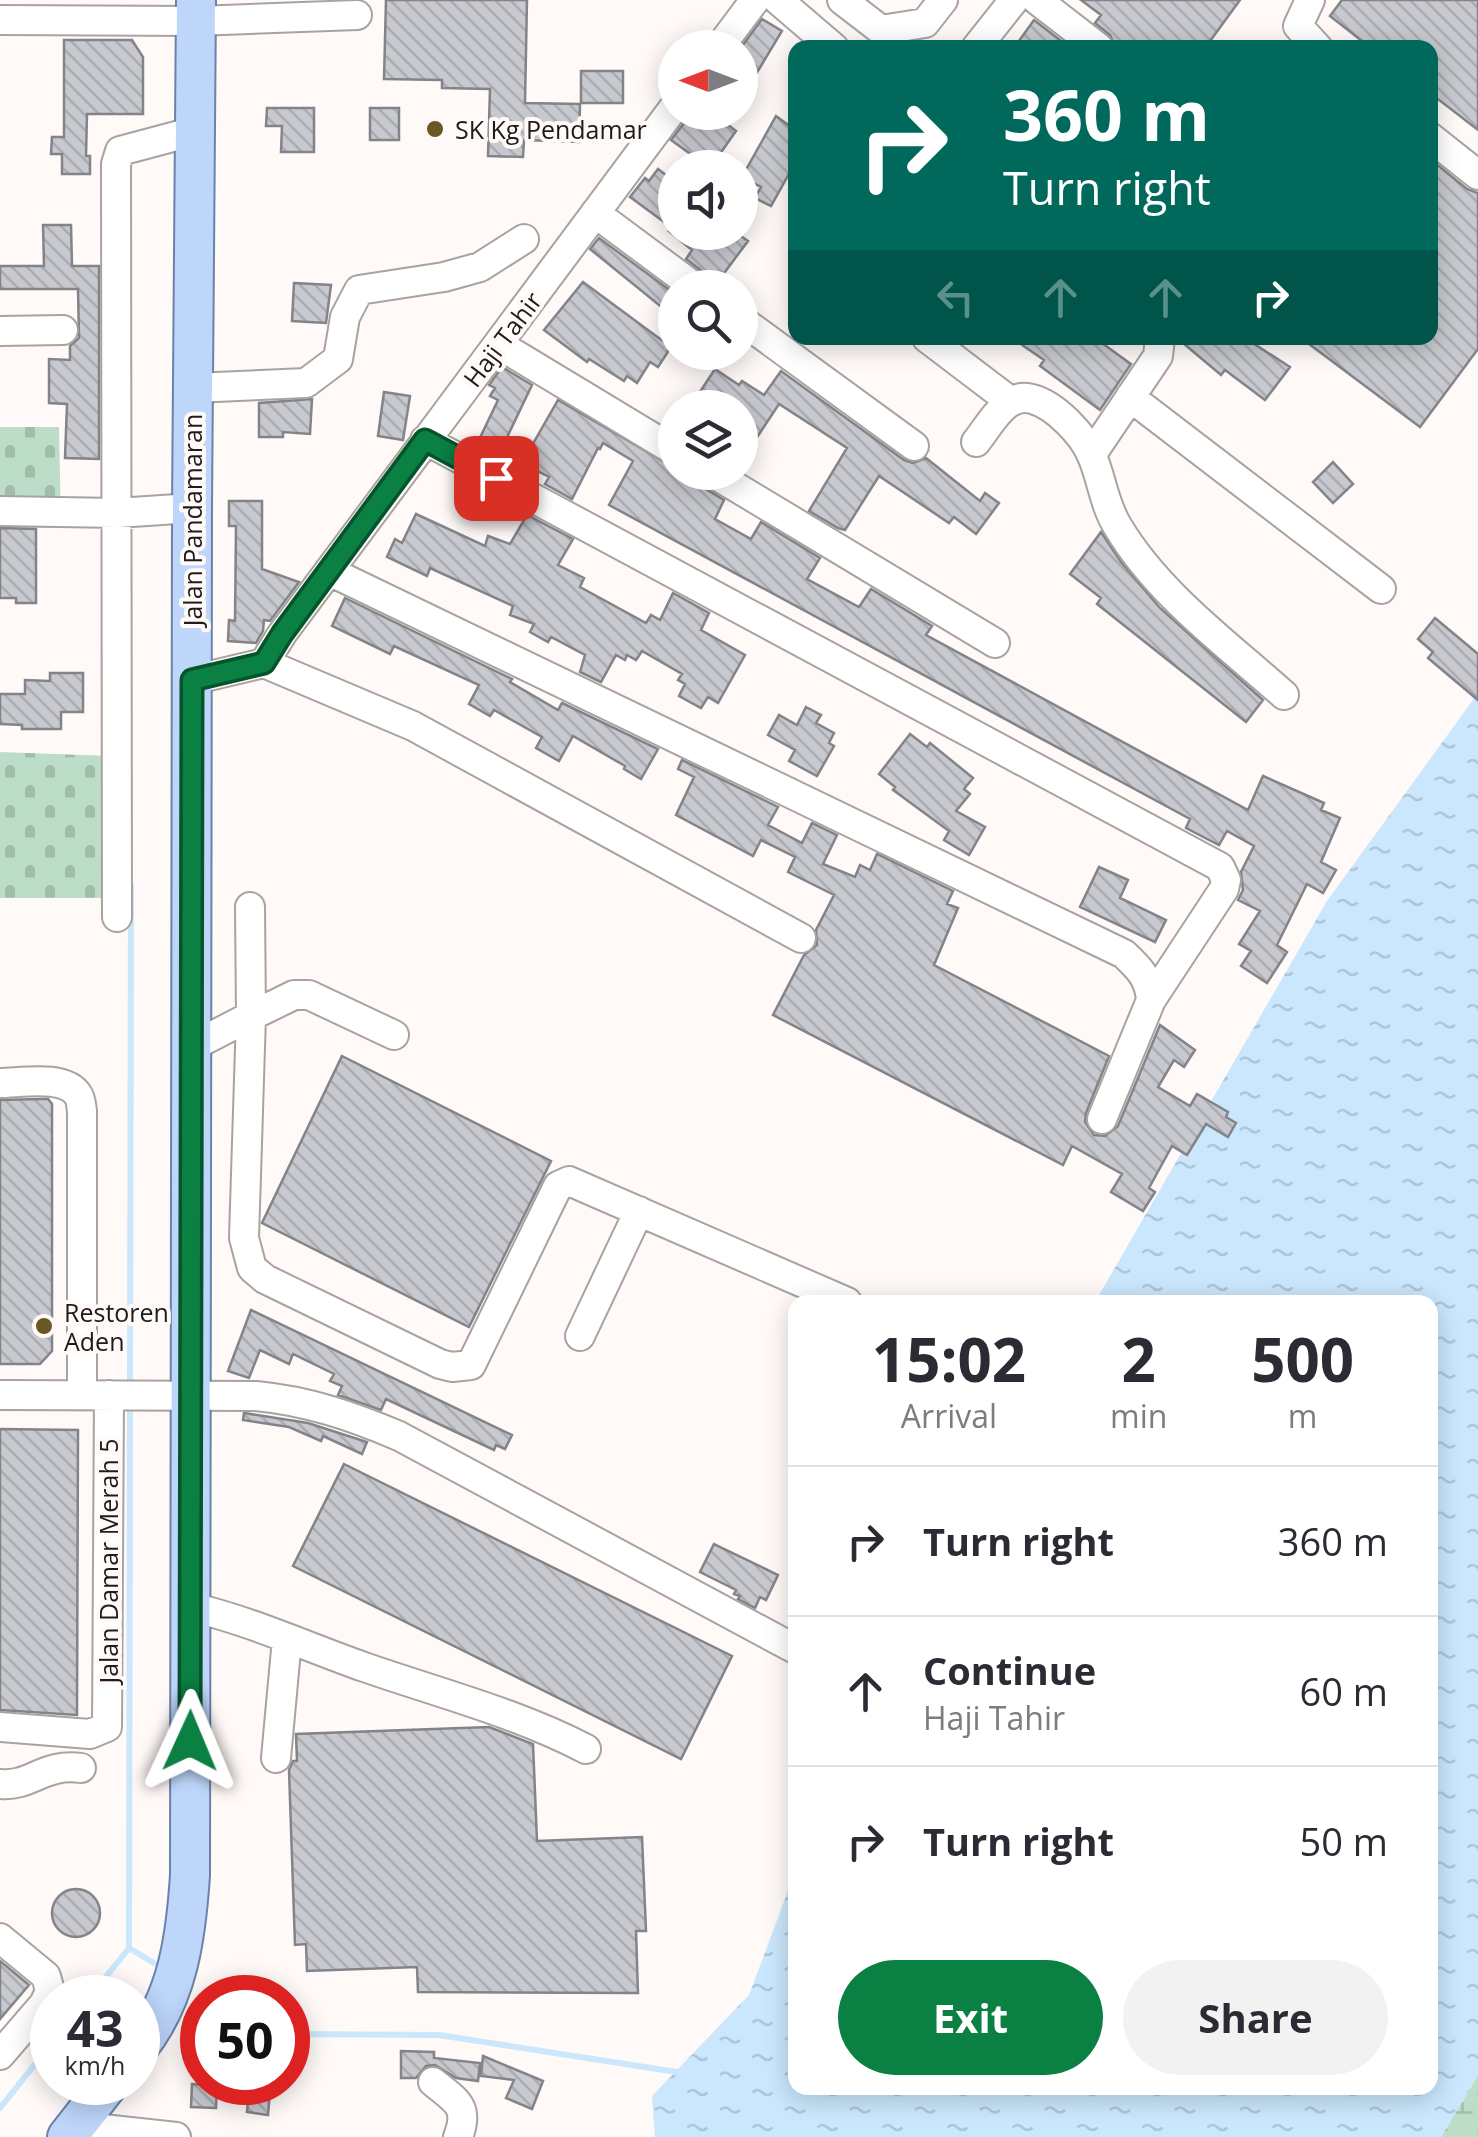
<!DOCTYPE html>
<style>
:root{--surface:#fff;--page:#f2f2f3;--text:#2b2b33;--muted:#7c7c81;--line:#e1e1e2;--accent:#0b8043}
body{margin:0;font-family:"Open Sans",sans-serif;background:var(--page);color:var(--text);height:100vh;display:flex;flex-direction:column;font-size:38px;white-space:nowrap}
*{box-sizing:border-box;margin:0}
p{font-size:32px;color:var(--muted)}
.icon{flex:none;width:55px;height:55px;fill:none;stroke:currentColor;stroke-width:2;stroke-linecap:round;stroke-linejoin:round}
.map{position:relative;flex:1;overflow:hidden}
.details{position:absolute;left:788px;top:1295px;width:650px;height:800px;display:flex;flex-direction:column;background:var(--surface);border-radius:20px;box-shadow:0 5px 25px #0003}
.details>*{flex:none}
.hud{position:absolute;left:788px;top:40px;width:650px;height:305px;border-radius:20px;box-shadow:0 5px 25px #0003;background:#00695c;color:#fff;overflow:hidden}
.needle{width:65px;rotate:270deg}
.tools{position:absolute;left:658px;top:30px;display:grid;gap:20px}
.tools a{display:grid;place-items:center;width:100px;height:100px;border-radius:50%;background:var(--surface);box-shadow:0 5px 25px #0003;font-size:50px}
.speed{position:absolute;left:30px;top:1975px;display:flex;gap:20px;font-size:50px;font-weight:700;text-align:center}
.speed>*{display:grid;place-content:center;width:130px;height:130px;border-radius:50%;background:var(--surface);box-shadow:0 5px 25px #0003;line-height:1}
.speed small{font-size:25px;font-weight:400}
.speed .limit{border:15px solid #d22;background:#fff;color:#111}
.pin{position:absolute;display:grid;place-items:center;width:85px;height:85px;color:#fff;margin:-42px;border-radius:20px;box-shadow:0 5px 15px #0006}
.me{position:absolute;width:110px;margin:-55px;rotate:1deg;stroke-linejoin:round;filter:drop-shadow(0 0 8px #0008)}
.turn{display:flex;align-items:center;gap:35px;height:210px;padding:0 50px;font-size:45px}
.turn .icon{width:130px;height:130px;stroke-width:2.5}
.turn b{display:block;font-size:70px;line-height:85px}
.lanes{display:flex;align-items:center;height:95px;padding:0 50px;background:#0003;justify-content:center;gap:50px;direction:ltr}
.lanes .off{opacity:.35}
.eta{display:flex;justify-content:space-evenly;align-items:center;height:170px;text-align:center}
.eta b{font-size:60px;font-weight:700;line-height:70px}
.action{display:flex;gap:20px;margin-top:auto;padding:20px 50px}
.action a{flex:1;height:115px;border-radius:60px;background:var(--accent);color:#fff;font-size:40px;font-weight:700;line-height:115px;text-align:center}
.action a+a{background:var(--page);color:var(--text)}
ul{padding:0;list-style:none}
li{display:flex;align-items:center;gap:30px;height:150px;padding:0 50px;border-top:2px solid var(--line)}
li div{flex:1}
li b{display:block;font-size:38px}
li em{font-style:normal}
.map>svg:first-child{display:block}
.wetland{fill:url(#wetland-marsh)}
.cemetery{fill:url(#cemetery-stones)}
.water{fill:url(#water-ripples)}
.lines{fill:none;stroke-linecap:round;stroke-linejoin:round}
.stream{stroke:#cae7fd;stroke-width:6}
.building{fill:url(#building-back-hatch);stroke:#838489;stroke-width:2.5}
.minor-casing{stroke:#a9a3a0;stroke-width:32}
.major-casing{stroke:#6983aa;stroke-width:42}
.minor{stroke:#fff;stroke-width:28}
.major{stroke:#bdd6fa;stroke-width:38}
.route-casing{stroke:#07532c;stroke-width:25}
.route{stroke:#0b8043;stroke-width:18}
.poi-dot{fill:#695725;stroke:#fff9f7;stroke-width:4}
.labels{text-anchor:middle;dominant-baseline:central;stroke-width:8;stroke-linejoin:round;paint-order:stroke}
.poi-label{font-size:25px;fill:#1e1b1a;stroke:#fff9f7;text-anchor:start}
.street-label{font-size:25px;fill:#1e1b1a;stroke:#fff9f7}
</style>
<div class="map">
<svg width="1478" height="2137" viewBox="0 0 1478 2137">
<defs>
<pattern id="wetland-marsh" width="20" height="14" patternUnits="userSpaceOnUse" patternTransform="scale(2.5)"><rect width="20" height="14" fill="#bcddc7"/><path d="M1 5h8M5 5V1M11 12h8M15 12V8" fill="none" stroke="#a1bdaa"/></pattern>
<pattern id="cemetery-stones" width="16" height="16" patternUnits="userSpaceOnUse" patternTransform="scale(2.5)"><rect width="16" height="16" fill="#bcddc7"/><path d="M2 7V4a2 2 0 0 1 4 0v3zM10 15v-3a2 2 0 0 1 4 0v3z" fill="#a1bdaa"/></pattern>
<pattern id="water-ripples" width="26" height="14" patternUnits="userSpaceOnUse" patternTransform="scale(2.5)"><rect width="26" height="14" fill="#cae7fd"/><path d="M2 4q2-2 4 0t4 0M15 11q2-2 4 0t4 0" fill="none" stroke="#adc6d8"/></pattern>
<pattern id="building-back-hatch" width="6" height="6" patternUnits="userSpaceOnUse" patternTransform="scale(2.5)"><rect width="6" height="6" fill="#c8c9cf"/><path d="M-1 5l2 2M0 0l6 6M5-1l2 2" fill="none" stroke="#abacb1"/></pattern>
</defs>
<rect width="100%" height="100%" fill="#fff9f7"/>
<!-- wetland -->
<path class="wetland" d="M1478,2075V2137H1441Z"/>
<!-- cemetery -->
<path class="cemetery" d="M0,427H59L61,527L0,529Z
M0,752L111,756L107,898H0Z"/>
<!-- water -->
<path class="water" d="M1478,693V2075L1441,2137H655L652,2096L749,1995L795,1872V2088H1430V1302H1095L1327,901Z"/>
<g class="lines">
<!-- stream -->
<path class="stream" d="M130,1389L131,886
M129,1948L154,1963
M89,1998L129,1948L130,1402
M288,2034L439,2035L683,2073
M0,2108L52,2043"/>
</g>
<!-- building -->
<path class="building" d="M386,0H527L525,103L580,104L579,142L524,140L523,157L488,156L490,89L442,88V80L384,79Z
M1081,0H1240L1205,48H1116L1110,35L1095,23L1101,15Z
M1342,0H1478V130L1430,93V48H1371L1330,16Z
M762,19L782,31L753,79L740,71V49Z
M1034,20L1070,48H1014Z
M64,40H132L143,57V114H87L86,156H90V174H62V154H51L52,137H64Z
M581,71H623V103H581Z
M267,108H314V152H281L282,126H266Z
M370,108H399V140H370Z
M696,112H711L736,131L710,168L671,140L688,118L691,120Z
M776,116L795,130V163L771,206L755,198L761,187L742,177Z
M1430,159L1467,189L1478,193V349L1420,427L1301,338H1430Z
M658,169L675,182V230L630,197L645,178L649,181Z
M43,225H71L72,266H99V459L65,458L67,404L49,403V359L70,360V346L79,338L78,289H0V266H44Z
M670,232H735L748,241L713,288L707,275L686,259L692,250Z
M599,238L675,294V318L590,249Z
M583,282L671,347L658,367L650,362L637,383L627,376L624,381L589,359L587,362L544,330Z
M294,283L331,285L326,323L292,321Z
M1012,338H1095L1131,364L1100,410L1040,366L1044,360Z
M1177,338H1245L1290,367L1265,400L1225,370L1221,375Z
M502,367L532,385L500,452L478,442L498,400L490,396L495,388L489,385Z
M715,369L739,385L742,381L764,395L781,371L904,460L913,463L926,458L980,501L985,493L999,503L976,534L954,517L949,523L879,476L845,530L838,528L809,511L847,448L779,404L740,463V408H710L696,398Z
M384,392L410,396L403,440L378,436Z
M312,399L310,434L283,432V437H259V403Z
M558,400L675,468V472H694L701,486L724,500L715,519L751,539L761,522L820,558L807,579L859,607L871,589L932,626L926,635L1248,810L1263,776L1324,803L1321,810L1340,818L1321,862L1336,870L1323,893L1307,884L1277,945L1287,952L1267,983L1241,966L1251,951L1239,944L1260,911L1238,900L1243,890L1241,872L1254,846L1227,831L1219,845L1186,828L1190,819L609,505L633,461L603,443L600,449L598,448L572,499L545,484L549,477L522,463Z
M1333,462L1353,484L1333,503L1313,482Z
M229,501H262V569L299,582L270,621L264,620L263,631L256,643L228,641L229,620L235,621L236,526H229Z
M416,514L485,546L488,536L510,544L527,515L573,539L558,565L584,578L580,587L646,623L651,615L660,620L673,593L709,613L701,630L745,655L718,703L708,697L701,708L679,696L685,684L678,680L682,674L642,651L636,660L627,655L625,660L616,655L601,682L580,672L585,655L551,637L548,642L530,632L534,624L510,615L513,606L430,568L427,576L387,557L395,539L402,543Z
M0,528L36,529V603H16V598H0Z
M1101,532L1121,562L1160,608L1263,700L1246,722L1097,604L1101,598L1070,574Z
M345,598L512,679L510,682L558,710L562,703L658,749L641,779L624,769L625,766L573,736L559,761L536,748L542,737L494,710L490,716L469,704L479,685L394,646L390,654L332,626Z
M1435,618L1478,654V700L1428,658L1433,652L1418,639Z
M50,673H83V712H61V729H22V725L0,724V694H25V680L50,681Z
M806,707L821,715L816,723L834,733L829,743L834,746L817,776L789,761L795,750L768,735L779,715L797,725Z
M910,734L927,747L930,743L973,778L964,789L970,794L956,811L985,827L969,855L944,840L949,831L893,790L895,787L879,774Z
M682,760L778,807L768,825L802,843L812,823L837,835L823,864L855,877L860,865L870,870L877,854L953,891L947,904L958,908L934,965L1109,1056L1086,1113L1085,1122L1094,1135L1105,1136L1118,1126L1160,1025L1195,1050L1184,1067L1174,1060L1158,1087L1190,1106L1197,1094L1228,1112L1226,1117L1236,1123L1228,1137L1206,1124L1187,1155L1172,1146L1149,1188L1155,1192L1143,1211L1111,1192L1122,1174L1072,1146L1063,1165L773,1015L804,955L817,945L816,930L834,895L788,872L795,857L761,840L753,856L676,815L694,777L678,769Z
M1099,867L1128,880L1120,898L1166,920L1155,942L1080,907Z
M342,1056L551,1161L469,1327L262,1223Z
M41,1099H48L52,1104V1351L40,1364H0V1100Z
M251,1310L512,1435L505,1449L496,1445L494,1450L386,1399L381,1410L338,1395L342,1386L330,1381L334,1374L293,1354L289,1364L260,1350L249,1378L228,1371Z
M244,1413L308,1423L367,1442L362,1454L323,1436L321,1441L289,1427L243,1420Z
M0,1429L78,1430L77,1715L0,1710Z
M344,1464L732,1656L681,1759L293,1566Z
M714,1544L778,1575L766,1600L760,1597L755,1608L738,1599L740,1596L734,1594L736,1590L700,1572Z
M489,1727L533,1744L537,1841L642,1837L646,1931H636L638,1993L418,1992L417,1967L307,1971L306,1944L295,1945L289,1770L293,1761H297L296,1734Z
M52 1913a24 24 0 1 1 48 0a24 24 0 1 1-48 0Z
M0,1961L29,1985L0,2019Z
M401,2051L434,2052V2058L480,2063L478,2081L456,2078L435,2065L426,2066L416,2078H401Z
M483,2056L543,2081L532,2109L506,2098L514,2080L481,2076Z
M192,2084L217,2085L216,2108L191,2107Z
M249,2088L270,2090L268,2115L247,2112Z"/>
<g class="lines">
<!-- minor casing -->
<g class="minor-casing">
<path id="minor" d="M778,0L834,48
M842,0L881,30L925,23L943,0
M1037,0L1099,48
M1310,0L1298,26L1318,48
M0,20L196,21L357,15
M719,48L755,0
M976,48L1014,0
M1430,137L1478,175
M595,213L696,288
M740,319L914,446
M0,331L63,330
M927,338L1010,401
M498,344L675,451
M193,388L306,383L338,359L345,317L359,290L444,277L480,267L524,239
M1130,397L1381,589
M425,440L1220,867L1226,880L1224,889L1151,1000
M976,442C990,425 1006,391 1032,399C1055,405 1083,434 1092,456C1102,479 1104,505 1118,527C1158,594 1227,644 1284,695
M1092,454L1158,356L1160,338
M711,472L995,643
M0,511L117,513L192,508
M329,571L1124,954C1140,969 1149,978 1151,1000L1102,1119
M264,663L413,726L801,938
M192,680L264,663L282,634L675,106
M250,907L251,1016L294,995H309L394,1035
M117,917L116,164L120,151L195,131
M193,1046L251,1016L244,1238L252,1268L265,1279L440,1364L452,1367L471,1365L558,1186L569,1181L847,1302
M0,1083C20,1083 65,1074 78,1095C81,1099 81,1105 82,1111V1395
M580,1336L639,1211
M0,1395L256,1396C308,1401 352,1416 399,1436L795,1649
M191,1607C251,1621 307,1647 364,1667C439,1693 517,1713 586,1749
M0,1727L90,1734L107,1727L109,1395
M276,1758L287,1639
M0,1784C31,1787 43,1763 81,1768
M0,1938L46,1976L50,1991L44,2004L0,2055
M433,2082C456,2101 470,2106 458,2137
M76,2126L176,2137"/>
</g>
<!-- major casing -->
<g class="major-casing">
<path id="major" d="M138,2048C178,1998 186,1937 190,1875L192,508L196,0
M67,2137L110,2082"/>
</g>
<!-- minor -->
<use href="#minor" class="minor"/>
<!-- major -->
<use href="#major" class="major"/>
</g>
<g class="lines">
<!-- route casing -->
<g class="route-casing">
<path id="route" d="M190,1741L192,680L264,663L282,634L425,440L496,478"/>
</g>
<!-- route -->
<use href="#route" class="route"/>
</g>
<!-- markers -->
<g class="poi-dot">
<circle cx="435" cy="129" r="10"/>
<circle cx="44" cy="1326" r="10"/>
</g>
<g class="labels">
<!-- poi labels -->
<g class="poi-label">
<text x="455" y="129">SK Kg Pendamar</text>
<text x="64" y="1312">Restoren<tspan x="64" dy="29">Aden</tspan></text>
</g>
<!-- street labels -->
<g class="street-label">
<text transform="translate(502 339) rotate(-53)">Haji Tahir</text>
<text transform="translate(192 520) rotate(-90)">Jalan Pandamaran</text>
<text transform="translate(108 1561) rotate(-90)">Jalan Damar Merah 5</text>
</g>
</g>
</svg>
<div class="tools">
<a><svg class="needle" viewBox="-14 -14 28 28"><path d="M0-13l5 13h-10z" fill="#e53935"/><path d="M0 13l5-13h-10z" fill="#7c7c81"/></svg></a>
<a><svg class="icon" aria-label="sound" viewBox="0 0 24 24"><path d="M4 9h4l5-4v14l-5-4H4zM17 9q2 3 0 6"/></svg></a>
<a><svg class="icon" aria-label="search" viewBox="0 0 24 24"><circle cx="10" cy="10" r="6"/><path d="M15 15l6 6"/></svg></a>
<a><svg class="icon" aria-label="layers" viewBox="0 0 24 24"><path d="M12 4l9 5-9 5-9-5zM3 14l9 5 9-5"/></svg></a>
</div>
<div class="speed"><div>43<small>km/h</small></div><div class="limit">50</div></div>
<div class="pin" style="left:496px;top:478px;background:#d93025"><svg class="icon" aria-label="arrive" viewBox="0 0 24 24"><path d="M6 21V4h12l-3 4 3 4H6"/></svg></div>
<svg class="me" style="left:190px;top:1741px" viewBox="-20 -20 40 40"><path d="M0-17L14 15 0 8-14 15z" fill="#0b8043" stroke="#fff" stroke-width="4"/></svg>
<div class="hud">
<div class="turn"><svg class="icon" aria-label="right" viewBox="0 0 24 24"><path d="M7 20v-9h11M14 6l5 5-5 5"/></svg><div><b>360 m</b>Turn right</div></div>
<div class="lanes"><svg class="icon off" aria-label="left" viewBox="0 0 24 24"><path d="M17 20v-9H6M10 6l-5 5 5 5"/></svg><svg class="icon off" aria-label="ahead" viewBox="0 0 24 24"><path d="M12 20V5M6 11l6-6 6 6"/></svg><svg class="icon off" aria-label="ahead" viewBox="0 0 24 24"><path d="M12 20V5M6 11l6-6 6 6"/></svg><svg class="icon" aria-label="right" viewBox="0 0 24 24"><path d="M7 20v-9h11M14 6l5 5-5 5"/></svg></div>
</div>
<section class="details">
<div class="eta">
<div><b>15:02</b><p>Arrival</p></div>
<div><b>2</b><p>min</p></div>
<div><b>500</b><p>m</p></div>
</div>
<ul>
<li><svg class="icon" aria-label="right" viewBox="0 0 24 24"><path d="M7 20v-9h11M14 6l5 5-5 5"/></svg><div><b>Turn right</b></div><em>360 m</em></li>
<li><svg class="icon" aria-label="ahead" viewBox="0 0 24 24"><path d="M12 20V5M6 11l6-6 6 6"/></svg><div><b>Continue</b><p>Haji Tahir</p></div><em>60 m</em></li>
<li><svg class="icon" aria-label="right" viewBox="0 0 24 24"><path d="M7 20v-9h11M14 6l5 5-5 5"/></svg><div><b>Turn right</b></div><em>50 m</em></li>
</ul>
<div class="action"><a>Exit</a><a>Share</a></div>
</section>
</div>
